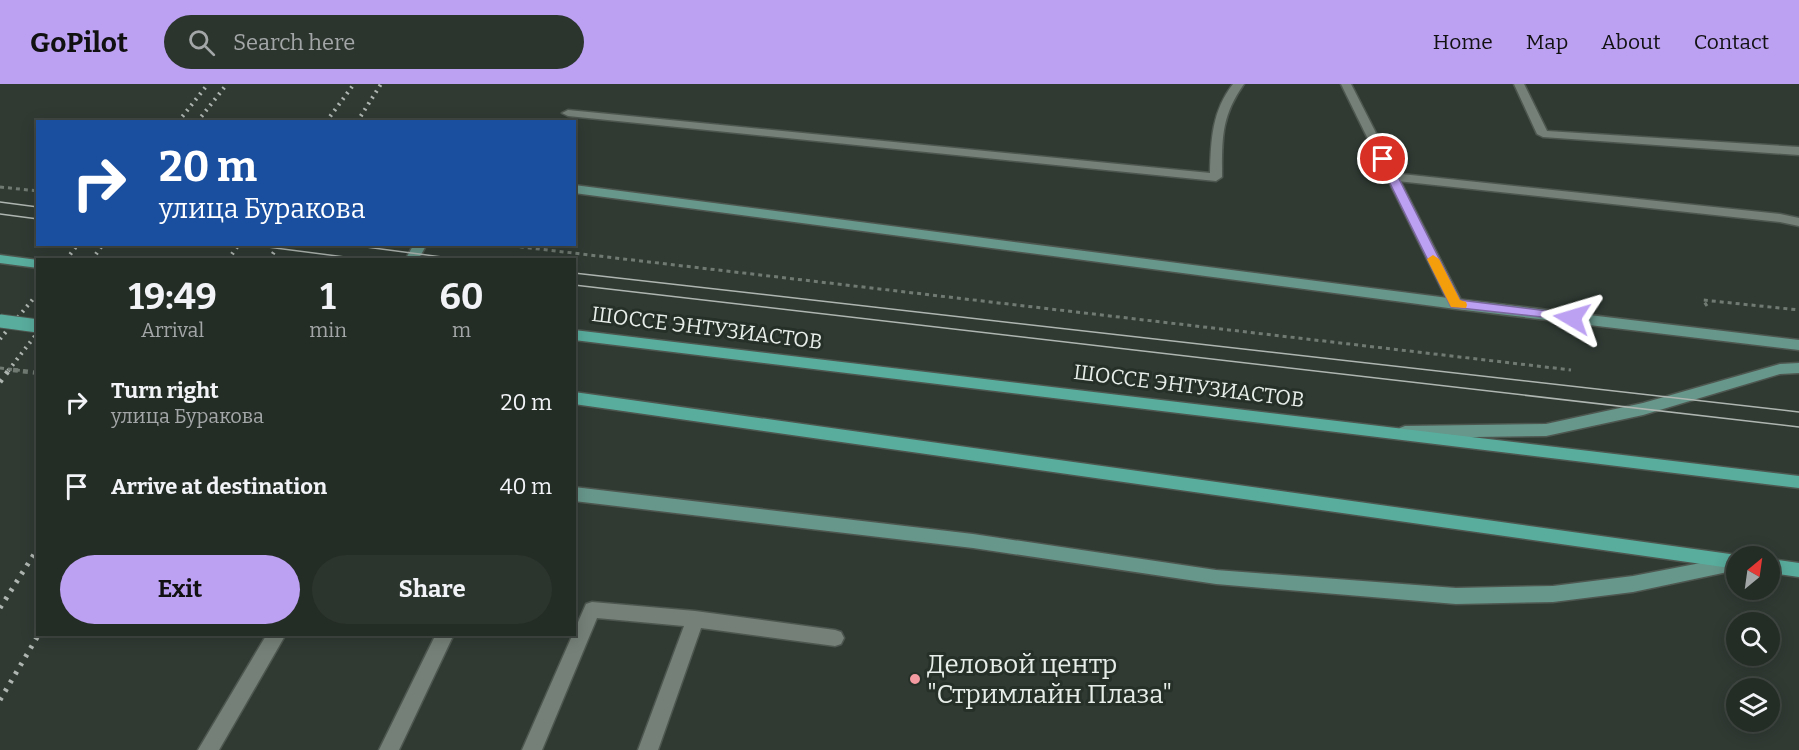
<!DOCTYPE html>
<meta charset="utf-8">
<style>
:root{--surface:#242c26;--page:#2c342e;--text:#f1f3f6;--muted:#a3a7a7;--line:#414843;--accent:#bca0f2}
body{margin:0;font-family:Bitter,serif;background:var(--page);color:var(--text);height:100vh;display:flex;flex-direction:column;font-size:22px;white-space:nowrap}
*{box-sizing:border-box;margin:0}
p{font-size:20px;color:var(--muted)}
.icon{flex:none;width:33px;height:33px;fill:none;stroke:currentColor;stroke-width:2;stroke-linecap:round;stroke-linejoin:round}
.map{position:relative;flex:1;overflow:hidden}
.details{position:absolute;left:36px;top:174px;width:540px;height:378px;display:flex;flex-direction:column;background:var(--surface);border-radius:0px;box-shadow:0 3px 15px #0003,0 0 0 2px var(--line)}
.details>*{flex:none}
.guide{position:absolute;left:36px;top:36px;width:540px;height:126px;border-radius:0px;box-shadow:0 3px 15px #0003,0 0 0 2px var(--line);background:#1a4fa0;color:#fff;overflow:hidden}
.needle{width:39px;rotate:29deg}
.buttons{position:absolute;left:1726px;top:462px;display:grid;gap:12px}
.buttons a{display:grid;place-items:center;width:54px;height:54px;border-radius:50%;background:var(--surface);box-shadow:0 3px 15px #0003,0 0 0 2px var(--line);font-size:30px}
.pin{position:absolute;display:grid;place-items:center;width:51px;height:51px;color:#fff;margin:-26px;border:3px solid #fff;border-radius:50%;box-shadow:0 2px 6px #0007}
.me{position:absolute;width:66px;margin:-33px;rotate:277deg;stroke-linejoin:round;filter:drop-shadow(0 0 4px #0008)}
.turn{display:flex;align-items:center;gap:21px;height:126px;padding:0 24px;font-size:27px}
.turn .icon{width:78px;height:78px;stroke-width:2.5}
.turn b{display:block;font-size:42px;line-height:51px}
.eta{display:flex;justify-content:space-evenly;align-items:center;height:102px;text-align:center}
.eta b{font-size:36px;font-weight:700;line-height:42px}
.primary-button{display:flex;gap:12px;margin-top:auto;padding:12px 24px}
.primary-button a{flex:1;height:69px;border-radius:36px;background:var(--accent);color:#111;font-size:24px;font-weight:700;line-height:69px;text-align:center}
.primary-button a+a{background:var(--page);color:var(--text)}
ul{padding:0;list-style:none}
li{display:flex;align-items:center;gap:18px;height:84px;padding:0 24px}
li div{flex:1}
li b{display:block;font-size:22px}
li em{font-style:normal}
header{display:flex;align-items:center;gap:36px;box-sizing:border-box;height:84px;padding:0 30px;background:var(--accent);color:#111}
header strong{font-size:28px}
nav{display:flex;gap:33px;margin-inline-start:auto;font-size:21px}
.search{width:420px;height:54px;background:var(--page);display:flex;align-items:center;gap:15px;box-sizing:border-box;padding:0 21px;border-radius:33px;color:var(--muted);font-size:22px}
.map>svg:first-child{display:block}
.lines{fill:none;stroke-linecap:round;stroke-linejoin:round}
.service-casing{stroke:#4e5650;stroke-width:3}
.tertiary-casing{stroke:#4e5650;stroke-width:3}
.secondary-casing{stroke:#4e5650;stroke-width:3}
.primary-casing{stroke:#4e5650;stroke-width:3}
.path{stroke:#717973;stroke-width:3;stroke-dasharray:4 4;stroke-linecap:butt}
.service{fill:#758078;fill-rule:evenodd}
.tertiary{fill:#758078;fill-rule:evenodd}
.secondary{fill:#67968a;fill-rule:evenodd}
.primary{fill:#59ad9d;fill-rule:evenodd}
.tram{stroke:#afb6b1;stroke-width:1.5}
.rail-far1{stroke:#afb6b1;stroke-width:4;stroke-dasharray:2 5;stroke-linecap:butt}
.rail{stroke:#afb6b1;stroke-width:5;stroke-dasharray:3 7;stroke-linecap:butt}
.primary-bridge-casing{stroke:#4e5650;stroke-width:15;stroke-linecap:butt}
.path-bridge-far1{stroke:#717973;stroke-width:3;stroke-dasharray:4 4;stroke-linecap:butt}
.path-bridge{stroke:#717973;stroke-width:4.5;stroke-dasharray:5 5;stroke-linecap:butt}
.primary-bridge{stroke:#59ad9d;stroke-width:13}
.route{fill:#bca0f2;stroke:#7a689d;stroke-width:1.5}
.slow{fill:#f59e0b}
.poi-dot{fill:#f49aa1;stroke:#263029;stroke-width:2}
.labels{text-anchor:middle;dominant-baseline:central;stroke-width:6;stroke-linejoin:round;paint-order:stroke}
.street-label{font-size:21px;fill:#e7ede8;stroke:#263029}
.near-poi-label{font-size:26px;fill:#e7ede8;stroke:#263029;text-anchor:start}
</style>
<header>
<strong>GoPilot</strong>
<div class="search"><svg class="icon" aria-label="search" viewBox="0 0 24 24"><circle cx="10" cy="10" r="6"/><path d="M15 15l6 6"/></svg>Search here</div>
<nav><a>Home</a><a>Map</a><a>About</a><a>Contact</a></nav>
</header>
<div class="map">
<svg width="1799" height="666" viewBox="0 0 1799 666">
<rect width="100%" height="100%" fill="#303a33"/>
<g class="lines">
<!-- service casing -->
<g class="service-casing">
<path id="service" d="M1233,0H1244C1221,32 1222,55 1222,93L1216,97L568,32L562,29L568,26L1210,89C1211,55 1212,27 1233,0Z
M1514,0H1524L1547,47L1799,63V71L1543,53L1537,50Z
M1392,89L1780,130L1799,134V142L1780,138L1388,96V90Z
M592,518L695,527L835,546L841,548L844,554L841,560L835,562L701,544L658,666H638L684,542L597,534L542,666H522L586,520Z
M267,550H286L219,666H198Z
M436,550H454L399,666H379Z"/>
</g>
<!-- tertiary casing -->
<g class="tertiary-casing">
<path id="tertiary" d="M1341,0H1351L1463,220L1461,223H1451L1449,220Z"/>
</g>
<!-- secondary casing -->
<g class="secondary-casing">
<path id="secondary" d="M574,101L1456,215L1799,256V266L1456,225L574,109Z
M414,160H427L418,176H405Z
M1799,279V289L1780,290L1643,331L1546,352L1405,354L1400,352L1397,348L1400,344L1405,342L1546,340L1643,319L1780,280Z
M574,403L973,450L1216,486L1456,504L1553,502L1633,492L1737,472H1739H1737V486L1633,508L1553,518L1456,520L1216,500L973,464L574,417Z"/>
</g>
<!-- primary casing -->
<g class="primary-casing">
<path id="primary" d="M0,171L38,176V184L0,179Z
M574,246L1799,392V404L574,256Z
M574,308L1737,471L1742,472H1737V485L574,320Z
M1770,475L1799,479V493L1770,489Z"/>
</g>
<!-- path -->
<path class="path" d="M0,103L38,107
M496,160L1571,286
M1707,222L1703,216L1799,226"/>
<!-- service -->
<use href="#service" class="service"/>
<!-- tertiary -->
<use href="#tertiary" class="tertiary"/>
<!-- secondary -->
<use href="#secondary" class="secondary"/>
<!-- primary -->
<use href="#primary" class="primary"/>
<!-- tram -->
<path class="tram" d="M0,118L38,123
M0,130L38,135
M245,160L368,176
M343,160L465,176
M574,189L1799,328
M574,201L1799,343"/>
<!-- rail-far1 -->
<path class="rail-far1" d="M178,38L208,0
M197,38L227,0
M326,38L354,0
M357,38L381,0
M66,176L78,160
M92,176L103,160
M228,176L239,160
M269,176L279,160
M0,255L38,209
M8,287L38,248"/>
<!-- rail -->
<path class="rail" d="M0,298L9,286
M0,524L38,464
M0,616L39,550"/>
<!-- primary-bridge casing -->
<g class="primary-bridge-casing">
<path id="primary-bridge" d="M0,237L38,242"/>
</g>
<!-- path-bridge-far1 -->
<path class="path-bridge-far1" d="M0,284L25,287"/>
<!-- path-bridge -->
<path class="path-bridge" d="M13,286L38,289"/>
<!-- primary-bridge -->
<use href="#primary-bridge" class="primary-bridge"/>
</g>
<!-- route -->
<path class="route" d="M1383,71L1389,75L1460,216L1572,230L1578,234L1577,237L1451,223L1378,75Z"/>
<!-- slow -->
<path class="slow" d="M1433,171L1439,175L1460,216L1466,218L1467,221L1466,224L1451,223L1427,175Z"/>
<!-- markers -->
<circle class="poi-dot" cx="915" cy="595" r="6"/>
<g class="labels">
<!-- street labels -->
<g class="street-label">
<text transform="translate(707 244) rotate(7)">ШОССЕ ЭНТУЗИАСТОВ</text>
<text transform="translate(1189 302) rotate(7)">ШОССЕ ЭНТУЗИАСТОВ</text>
</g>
<!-- near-poi labels -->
<g class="near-poi-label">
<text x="927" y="580">Деловой центр<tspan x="927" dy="30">"Стримлайн Плаза"</tspan></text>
</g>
</g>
</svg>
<div class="buttons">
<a><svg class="needle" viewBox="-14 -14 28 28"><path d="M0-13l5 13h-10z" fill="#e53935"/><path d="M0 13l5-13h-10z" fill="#a3a7a7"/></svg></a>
<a><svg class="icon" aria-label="search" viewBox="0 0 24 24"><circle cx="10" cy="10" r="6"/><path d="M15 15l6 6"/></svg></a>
<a><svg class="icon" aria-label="layers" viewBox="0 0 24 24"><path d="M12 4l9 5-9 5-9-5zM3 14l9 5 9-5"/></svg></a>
</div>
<div class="pin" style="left:1383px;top:75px;background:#d93025"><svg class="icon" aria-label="arrive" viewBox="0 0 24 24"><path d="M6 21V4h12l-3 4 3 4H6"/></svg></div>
<svg class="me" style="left:1572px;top:234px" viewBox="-20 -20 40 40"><path d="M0-17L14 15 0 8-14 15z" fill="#bca0f2" stroke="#fff" stroke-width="4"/></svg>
<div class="guide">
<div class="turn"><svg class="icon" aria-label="right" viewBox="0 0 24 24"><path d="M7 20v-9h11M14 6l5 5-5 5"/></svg><div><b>20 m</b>улица Буракова</div></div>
</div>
<section class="details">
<div class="eta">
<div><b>19:49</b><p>Arrival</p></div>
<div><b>1</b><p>min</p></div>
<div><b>60</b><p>m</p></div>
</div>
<ul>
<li><svg class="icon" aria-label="right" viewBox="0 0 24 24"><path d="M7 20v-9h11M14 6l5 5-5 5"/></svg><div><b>Turn right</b><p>улица Буракова</p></div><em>20 m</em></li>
<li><svg class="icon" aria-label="arrive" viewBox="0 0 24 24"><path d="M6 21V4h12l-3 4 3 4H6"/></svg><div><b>Arrive at destination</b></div><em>40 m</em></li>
</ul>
<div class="primary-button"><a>Exit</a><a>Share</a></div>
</section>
</div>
